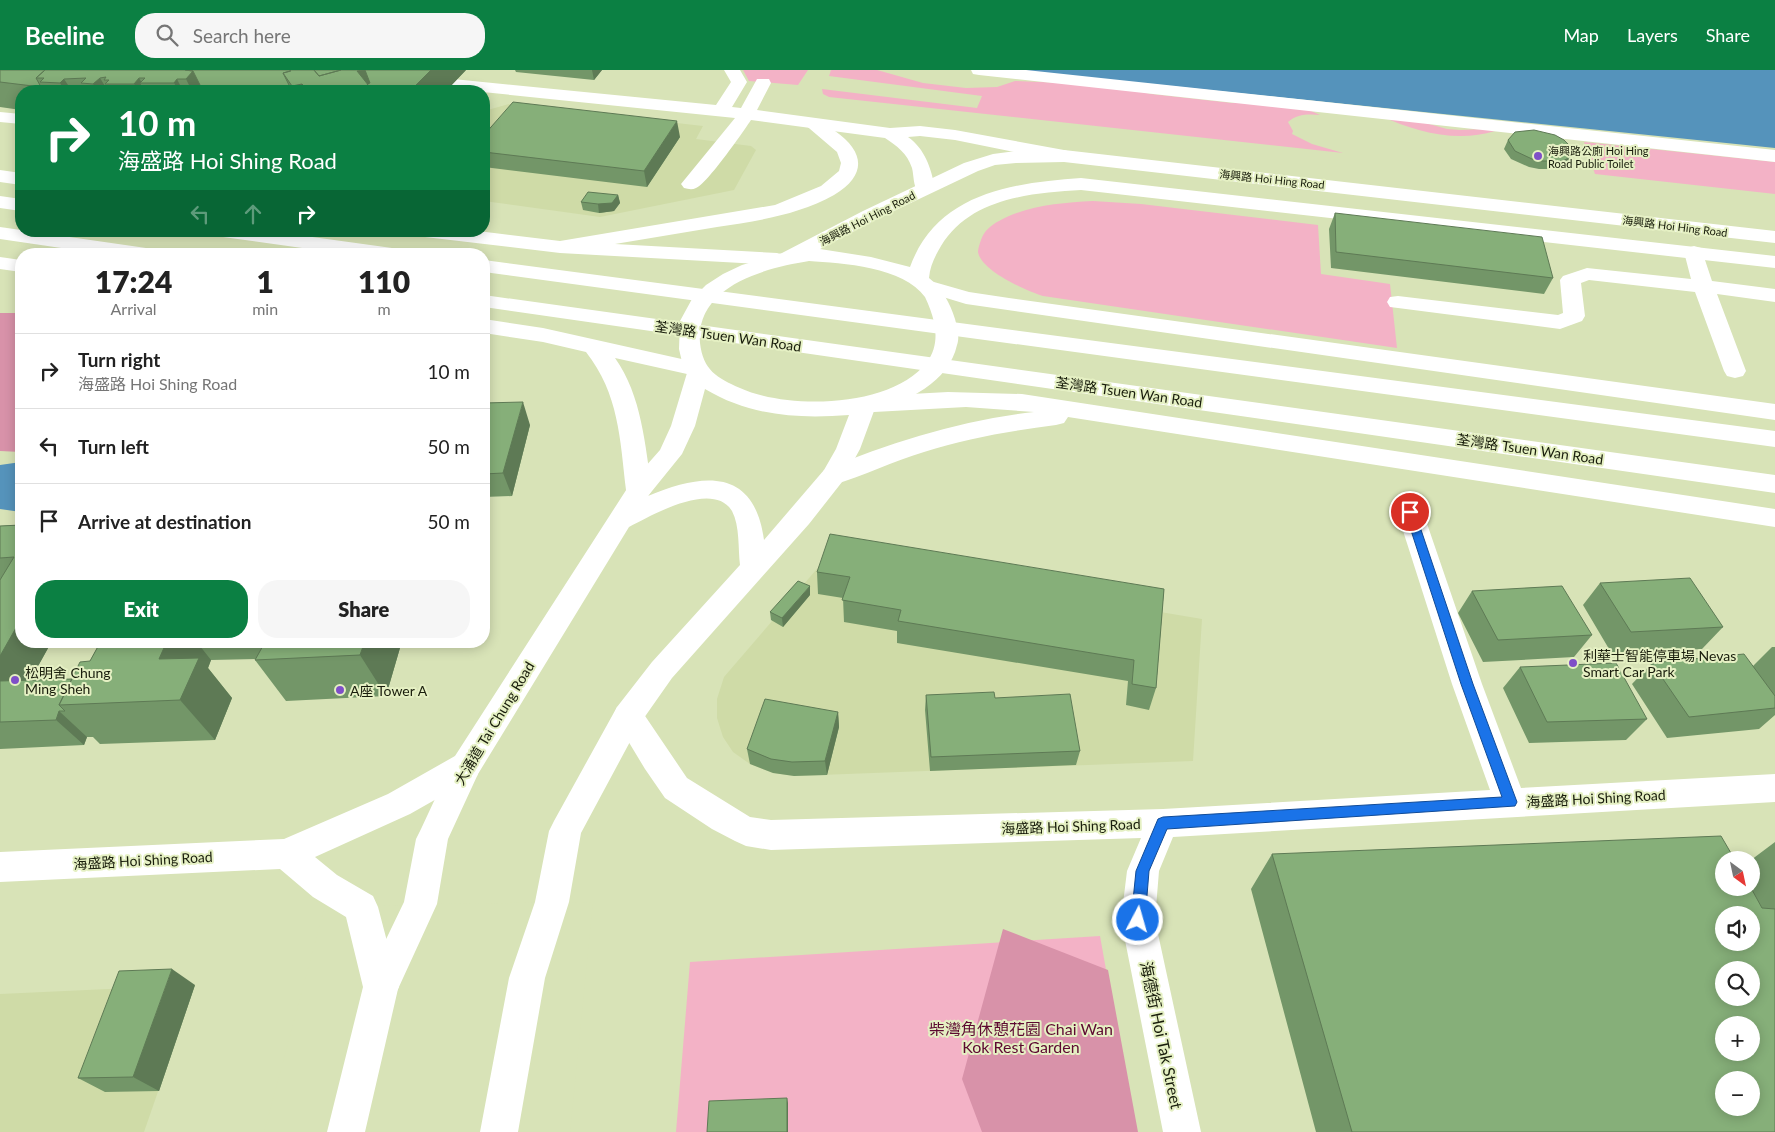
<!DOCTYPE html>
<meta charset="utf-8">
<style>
:root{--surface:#fff;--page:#f6f6f6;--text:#222;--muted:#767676;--line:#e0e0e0;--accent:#0b8043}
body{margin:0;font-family:Lato,"Noto Sans TC",sans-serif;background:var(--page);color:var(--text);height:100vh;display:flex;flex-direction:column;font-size:19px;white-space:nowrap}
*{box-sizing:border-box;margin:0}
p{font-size:16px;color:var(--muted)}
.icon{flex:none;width:28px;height:28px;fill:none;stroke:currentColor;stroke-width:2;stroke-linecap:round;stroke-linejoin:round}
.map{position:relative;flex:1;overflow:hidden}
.drawer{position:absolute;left:15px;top:178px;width:475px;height:400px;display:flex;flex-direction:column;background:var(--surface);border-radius:20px;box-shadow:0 2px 12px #0003}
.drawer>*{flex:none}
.hud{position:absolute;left:15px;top:15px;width:475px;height:152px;border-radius:20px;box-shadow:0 2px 12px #0003;background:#0b8043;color:#fff;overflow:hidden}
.needle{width:32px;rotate:147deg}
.tools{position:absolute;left:1715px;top:781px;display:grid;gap:10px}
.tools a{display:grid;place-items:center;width:45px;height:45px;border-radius:50%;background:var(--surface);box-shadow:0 2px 12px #0003;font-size:25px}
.pin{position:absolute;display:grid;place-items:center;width:42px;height:42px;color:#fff;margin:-21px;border:2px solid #fff;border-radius:50%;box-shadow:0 1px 5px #0007}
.me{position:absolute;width:55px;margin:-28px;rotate:6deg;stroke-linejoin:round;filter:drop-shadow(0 0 4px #0008)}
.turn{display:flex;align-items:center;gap:18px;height:105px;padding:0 20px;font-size:22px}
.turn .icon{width:65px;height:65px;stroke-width:2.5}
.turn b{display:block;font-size:35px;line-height:42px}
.lanes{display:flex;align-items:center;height:48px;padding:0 20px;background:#0003;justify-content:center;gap:25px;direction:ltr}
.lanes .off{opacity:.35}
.eta{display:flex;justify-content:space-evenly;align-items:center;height:85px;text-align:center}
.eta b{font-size:30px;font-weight:800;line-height:35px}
.primary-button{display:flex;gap:10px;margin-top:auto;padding:10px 20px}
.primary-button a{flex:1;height:58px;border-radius:20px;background:var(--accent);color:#fff;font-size:20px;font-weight:800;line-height:58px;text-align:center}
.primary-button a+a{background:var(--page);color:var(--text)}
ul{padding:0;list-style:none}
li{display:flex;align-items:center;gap:15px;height:75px;padding:0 20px;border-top:1px solid var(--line)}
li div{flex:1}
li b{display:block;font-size:19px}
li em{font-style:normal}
header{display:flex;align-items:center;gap:30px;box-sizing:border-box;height:70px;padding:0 25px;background:var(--accent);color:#fff}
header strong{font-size:24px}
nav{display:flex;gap:28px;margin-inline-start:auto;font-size:18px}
.search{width:350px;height:45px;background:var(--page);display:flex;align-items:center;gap:12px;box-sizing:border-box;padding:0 18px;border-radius:20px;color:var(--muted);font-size:19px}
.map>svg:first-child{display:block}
.built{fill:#cfdba7}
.green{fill:#f3b2c6}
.forest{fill:#d892a9}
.water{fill:#5593bb}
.pier{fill:#d8e3b7}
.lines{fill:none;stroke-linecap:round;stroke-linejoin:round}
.minor{fill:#fff;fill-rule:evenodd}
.major{fill:#fff;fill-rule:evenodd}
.highway{fill:#fff;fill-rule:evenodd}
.wall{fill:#739668}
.shaded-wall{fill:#5e7a55}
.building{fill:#86af79;stroke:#5e7a55;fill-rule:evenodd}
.route{fill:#1a73e8;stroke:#114b97}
.poi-dot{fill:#7f4fc8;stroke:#e5f0c3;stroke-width:2}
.labels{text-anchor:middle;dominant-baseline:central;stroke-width:4;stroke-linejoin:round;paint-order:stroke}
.far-poi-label{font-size:11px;fill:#191d0c;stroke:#e5f0c3;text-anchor:start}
.far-street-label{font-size:11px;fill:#191d0c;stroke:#e5f0c3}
.street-label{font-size:14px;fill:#191d0c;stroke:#e5f0c3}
.poi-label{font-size:14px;fill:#191d0c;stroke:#e5f0c3;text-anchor:start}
.near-park-label{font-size:16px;fill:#5d0931;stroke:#e5f0c3}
.near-street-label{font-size:16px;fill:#191d0c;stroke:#e5f0c3}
</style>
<header>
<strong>Beeline</strong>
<div class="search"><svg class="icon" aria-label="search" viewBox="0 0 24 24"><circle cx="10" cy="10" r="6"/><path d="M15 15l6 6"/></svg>Search here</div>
<nav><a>Map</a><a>Layers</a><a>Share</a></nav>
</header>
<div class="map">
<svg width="1775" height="1062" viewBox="0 0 1775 1062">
<rect width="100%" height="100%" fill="#d8e3b7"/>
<!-- built -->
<path class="built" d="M509,34L703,56L696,69L751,76L756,80L734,120L600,147L484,131V41Z
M828,486L1202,549L1193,691L794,706L773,703L750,694L733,682L723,667L717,648V629L724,607Z
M195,915L144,1062H0V924Z"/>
<!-- green -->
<path class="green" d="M743,0H808L798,15L749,11Z
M831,0H877L923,13L966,18L997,17L1015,11L1088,14L1128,19L1151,24L1232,33L1261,32L1300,36L1320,45C1308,44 1297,44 1288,52L1293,61L1292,64L1312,74L1343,83L829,27L823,24L822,19L977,38L982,26L829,6Z
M1381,46L1422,52L1447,59L1460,60L1484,59L1495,61C1457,73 1416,62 1381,46Z
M1584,72L1775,92V124L1595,104Z
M1093,131L1141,134L1318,155L1321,204L1390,214L1397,278L1043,226C1027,221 981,201 978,182C978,178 980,173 981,170C984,161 991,155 999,151C1028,135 1061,133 1093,131Z
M1100,866L1135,1062H676L690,892Z"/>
<!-- forest -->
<path class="forest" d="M0,243H21V382L0,381Z
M1003,859L1108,900L1138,1062H982L962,1009Z"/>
<!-- water -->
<path class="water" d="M1013,0H1775V78Z
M21,392V442L0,439V395Z"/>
<!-- pier -->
<path class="pier" d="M593,832L570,1062H264L324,839L420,834Z"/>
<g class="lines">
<!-- minor -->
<path class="minor" d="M724,0H740L747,12L732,37L741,38L757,9H769L771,13L757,40L890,58L920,56L955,60L1064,80L1071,82L1073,86L1071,90L1064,92L955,70L920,66L908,67C925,79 931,98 935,118L932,122L925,124L918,122C913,115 914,106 912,98C907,83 897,76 885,68L751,50C743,62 707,114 696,118C692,120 688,119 684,118L681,114L735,48L453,19L447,18L445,14L447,10L453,9L716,35L731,12Z
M971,0H1026L1775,80V92L979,5L973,4Z
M0,42L21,44V54L0,52Z
M1694,176L1701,178L1712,211L1775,219V232L1717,224L1746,301L1743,306L1735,308L1727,306L1724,301L1695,222L1589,210L1581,213L1585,246L1582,251L1560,259L1398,238L1390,237L1387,232L1390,227L1398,226L1558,245L1563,243L1560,210L1563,206L1587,198L1691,209L1684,182L1687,178Z
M1410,433L1419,435L1423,442L1482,614L1521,718L1775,704V732L1173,767L1159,801L1155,850L1201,1062H1163L1121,850L1127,801L1141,768L771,780L746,776L735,771L712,759L665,728L645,699L613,646L617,637L628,633L639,637L687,708L750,747L771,750L1163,739L1490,720L1452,614L1397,442L1401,435Z
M466,683L477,686L481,696L477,706L410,744L315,787L337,805L373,826L378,837L399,917L393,929L381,935L369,929L363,917L346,847L313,827L280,799L0,812V782L284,769L388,724L455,686Z"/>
<!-- major -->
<path class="major" d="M1064,80L1775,161V173L1064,92L1016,93L995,95L978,101L877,149L820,179L871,187L910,197C937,123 1012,113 1081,108L1775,186V198L1081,120C1030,123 970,128 941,176C935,186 930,196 929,208C942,218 950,233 955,249C957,257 960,267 957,275C949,312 907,332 874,341L860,379L842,412L809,454L672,608L639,655L581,763L569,832L545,908L518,1062H480L509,908L535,832L549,761L554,751L617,637L652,592L740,495C738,479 740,456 732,441C713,410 652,445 629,457L478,704L448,769L437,834L398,919L365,1062H327L363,917L404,832L416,769L421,759L455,686L630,414L660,380L671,356L687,303L682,292L679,279L680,251L692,229L706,215L723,204L742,195L782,183L863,141L964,93L993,84L1016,81ZM809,191C842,193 904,197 925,227C929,235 932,244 934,252C937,266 936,280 927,292C892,338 788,340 740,318C717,308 703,300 700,273C695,216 765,198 809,191ZM705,319C750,346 798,349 849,345L836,379L824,400L764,470C754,397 703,403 648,426L682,384L695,356Z"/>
<!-- highway -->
<path class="highway" d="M812,48C821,50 828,56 835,61C865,82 867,105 834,125C798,145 757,151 717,157C683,163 649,168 615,174L777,183L784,185L787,189L784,193L777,195L560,183L425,167L418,165L415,161H478L560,171L775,135L821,116L839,101L841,93L837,82L803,53L806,49Z
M0,100L21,103V115L0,112Z
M0,126L21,129V141L0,138Z
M0,157L146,178L153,180L156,184H102L0,169Z
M213,161H269L392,178L399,180L402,184H345L223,167L216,165Z
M0,187L21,190V202L0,199Z
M484,190L1775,361V377L484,202Z
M927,210L969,222L1009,228L1775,334V350L966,234L920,220L916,216L920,212Z
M484,225L1775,405V423L484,237Z
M484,249L543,258L704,294L707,299L704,304L696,306L615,288C642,326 645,375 652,420L648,426L639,429L630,426L626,420C620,369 619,324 586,282L543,272L484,263Z
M948,322L1022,324L1775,439V457L1068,347L1064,353L1056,355C1011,361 967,368 924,382C893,391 864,406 833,415L824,412L821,406L824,400C892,372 962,350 1034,342L966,337L874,342L866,340L862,334L866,328L874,326Z"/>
</g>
<!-- wall -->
<path class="wall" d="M0,0H466L446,21H21V40L0,37Z
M515,0H602L594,10L516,2Z
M484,65L680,67L647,117L484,97Z
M1508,70L1569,93L1558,99H1539L1529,97L1511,89L1504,79Z
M618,125L620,133L614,141L599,143L583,140L581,132Z
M1335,143L1553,208L1544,224L1331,198L1329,159Z
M484,333L530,355L512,426L484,427Z
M21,455V571H52L30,610L72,609L90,591L101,571H402L386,626L286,631L255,590L256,589L211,590L208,598L232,628L215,670L100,674L93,667H87L84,675L0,679V456Z
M817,502L1164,519L1156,618L1149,640L1126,635L1128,611L897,573V561L844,552L843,528L818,524Z
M1600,513L1723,557L1702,579L1612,584L1583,535Z
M1472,521L1592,565L1574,587L1483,592L1458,543Z
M810,525L783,557L771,550L770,542Z
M1772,577H1775V645L1759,659L1667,668L1632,614L1652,593L1753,596Z
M1520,597L1647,649L1626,670L1529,673L1503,618Z
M926,625L995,628L1080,681L1076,695L930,701L925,640Z
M838,642L839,657L827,705L794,706L773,703L750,694L747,679Z
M1775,772V1062H1316L1251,819L1272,784L1724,818H1751V790Z
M195,915L159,1021L105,1022L78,1008Z"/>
<!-- shaded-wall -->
<path class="shaded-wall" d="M100,0L106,7L100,8L108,21H97L93,14Z
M362,0H365L373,21L357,1Z
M431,0H466L446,21H410Z
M592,0H602L594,10Z
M193,1L203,21H192L186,9H177L183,21H179L174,13L170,11Z
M139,8L142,13H140L145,21H138L134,14Z
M64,9L72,21H65L60,13Z
M302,14L306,21H294L292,16Z
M677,51L680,67L647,117L644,101Z
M1573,85L1569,93L1558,99L1563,91Z
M618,125L620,133L614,141L599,143L598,134Z
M523,332L530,355L512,426L503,403Z
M810,516V525L783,557L782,548Z
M21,549V571H52L15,638L0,624V586Z
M167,571H196L211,590L208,598L232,628L215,670L180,630L159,589Z
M365,571H402L386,626L360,585Z
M59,641L87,667L84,675L56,650Z
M838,642L839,657L827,705L825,691Z
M172,899L195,915L159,1021L133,1007Z
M787,1028L788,1033V1062H787Z"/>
<!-- building -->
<path class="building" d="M0,0H45L36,8L41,17L0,12Z
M45,0H185L193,1L186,9H177L174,13H140L145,8H139L134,14H105L109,10H104L106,7L100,8L93,14L81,13L86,8L64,9L60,13L40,12L44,8H36Z
M185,0H290V1L283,3L291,19H290L291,21H194L200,15L193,1Z
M290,0H314L319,6L341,0H362L357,1L373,21H291L290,19L304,16L302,14L292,16L283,3L291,1Z
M314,0H341L319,6Z
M365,0H431L410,21H373L367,14L370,13Z
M513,32L677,51L644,101L484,82V65Z
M1534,60L1555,65L1564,70L1574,80L1573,85L1563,91H1543L1532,89L1515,81L1508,70L1515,62Z
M588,122L618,125L612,133L598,134L581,132Z
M1335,143L1542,167L1553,208L1336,182Z
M523,332L503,403L484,404V333Z
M21,455V549L0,586V510L14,487L0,488V456Z
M830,464L1164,519L1156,618L1132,614L1134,590L898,551L901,540L842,530L850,507L817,502Z
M1690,508L1723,557L1631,562L1600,513Z
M798,511L810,516L782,548L770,542Z
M1562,516L1592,565L1498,570L1472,521Z
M101,571H167L159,589L199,588L180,630L59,635L80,592L90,591Z
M258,571H365L360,585L255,590L264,574H257Z
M1744,584L1775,626V638L1689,647L1652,593Z
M1616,593L1647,649L1547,652L1520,597Z
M72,609L59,635L65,641H59L56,650L0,652V611Z
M994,622L995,628L1070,624L1080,681L931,687L926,625Z
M765,629L838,642L825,691L792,692L771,689L747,679Z
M1721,766L1735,790H1724V818H1751L1762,838L1775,839V1062H1352L1272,784ZM1724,845H1751V872H1724ZM1724,900H1751V928H1724ZM1724,955H1751V982H1724ZM1724,1010H1751V1038H1724Z
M172,899L133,1007L78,1008L119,901Z
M787,1028V1062H707L709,1031Z"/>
<!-- route -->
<path class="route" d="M1410,438L1415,442L1473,614L1517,732L1515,736L1167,759L1149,801L1145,850L1143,855L1138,857L1133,855L1131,850L1136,801L1158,749L1163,747L1502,727L1461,614L1405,442Z"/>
<!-- markers -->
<g class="poi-dot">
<circle cx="1538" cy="86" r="5"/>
<circle cx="1573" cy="593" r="5"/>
<circle cx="15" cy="610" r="5"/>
<circle cx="340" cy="620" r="5"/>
</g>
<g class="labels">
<!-- far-poi labels -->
<g class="far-poi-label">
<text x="1548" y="80">海興路公廁 Hoi Hing<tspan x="1548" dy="13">Road Public Toilet</tspan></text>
</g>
<!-- far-street labels -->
<g class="far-street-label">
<text transform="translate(1272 109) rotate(6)">海興路 Hoi Hing Road</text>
<text transform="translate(867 148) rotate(-27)">海興路 Hoi Hing Road</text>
<text transform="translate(1675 156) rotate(7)">海興路 Hoi Hing Road</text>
</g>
<!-- street labels -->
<g class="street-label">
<text transform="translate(728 266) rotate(8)">荃灣路 Tsuen Wan Road</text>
<text transform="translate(1129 322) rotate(8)">荃灣路 Tsuen Wan Road</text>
<text transform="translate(1530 379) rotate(8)">荃灣路 Tsuen Wan Road</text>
<text transform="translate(494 653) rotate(-59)">大涌道 Tai Chung Road</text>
<text transform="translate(1596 728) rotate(-3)">海盛路 Hoi Shing Road</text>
<text transform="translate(1071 756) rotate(-2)">海盛路 Hoi Shing Road</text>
<text transform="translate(143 790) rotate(-3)">海盛路 Hoi Shing Road</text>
</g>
<!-- poi labels -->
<g class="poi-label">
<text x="1583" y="585">利華士智能停車場 Nevas<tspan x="1583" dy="16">Smart Car Park</tspan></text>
<text x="25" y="602">松明舍 Chung<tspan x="25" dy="16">Ming Sheh</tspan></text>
<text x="350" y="620">A座 Tower A</text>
</g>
<!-- near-park labels -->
<g class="near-park-label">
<text x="1021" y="958">柴灣角休憩花園 Chai Wan<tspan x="1021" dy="18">Kok Rest Garden</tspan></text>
</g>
<!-- near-street labels -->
<g class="near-street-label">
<text transform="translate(1162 965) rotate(78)">海德街 Hoi Tak Street</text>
</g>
</g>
</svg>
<div class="tools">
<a><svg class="needle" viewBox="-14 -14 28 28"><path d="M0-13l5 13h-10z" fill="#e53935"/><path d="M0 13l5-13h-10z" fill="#767676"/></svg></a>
<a><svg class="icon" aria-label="sound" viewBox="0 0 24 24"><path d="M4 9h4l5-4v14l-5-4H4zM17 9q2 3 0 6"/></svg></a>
<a><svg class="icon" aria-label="search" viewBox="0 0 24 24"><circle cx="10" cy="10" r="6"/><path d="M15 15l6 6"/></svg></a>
<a>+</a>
<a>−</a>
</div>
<div class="pin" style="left:1410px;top:442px;background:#d93025"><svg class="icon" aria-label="arrive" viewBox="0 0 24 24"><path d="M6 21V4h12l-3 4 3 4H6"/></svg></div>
<svg class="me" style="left:1138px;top:850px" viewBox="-20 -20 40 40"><circle r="17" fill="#1a73e8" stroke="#fff" stroke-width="3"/><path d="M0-11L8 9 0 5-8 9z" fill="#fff"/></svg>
<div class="hud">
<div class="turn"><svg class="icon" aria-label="right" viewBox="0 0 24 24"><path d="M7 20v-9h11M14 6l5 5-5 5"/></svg><div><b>10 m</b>海盛路 Hoi Shing Road</div></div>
<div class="lanes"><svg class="icon off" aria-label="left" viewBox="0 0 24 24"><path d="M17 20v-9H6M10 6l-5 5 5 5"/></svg><svg class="icon off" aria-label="ahead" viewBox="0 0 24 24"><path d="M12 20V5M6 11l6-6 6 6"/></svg><svg class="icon" aria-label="right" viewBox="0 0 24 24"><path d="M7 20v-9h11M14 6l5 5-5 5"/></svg></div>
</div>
<section class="drawer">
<div class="eta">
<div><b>17:24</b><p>Arrival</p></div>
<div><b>1</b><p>min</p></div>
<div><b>110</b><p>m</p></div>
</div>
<ul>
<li><svg class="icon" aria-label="right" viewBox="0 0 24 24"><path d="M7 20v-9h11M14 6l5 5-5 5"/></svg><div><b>Turn right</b><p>海盛路 Hoi Shing Road</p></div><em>10 m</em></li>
<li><svg class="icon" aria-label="left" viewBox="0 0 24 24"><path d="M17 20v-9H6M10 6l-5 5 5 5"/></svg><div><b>Turn left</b></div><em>50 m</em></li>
<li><svg class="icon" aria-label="arrive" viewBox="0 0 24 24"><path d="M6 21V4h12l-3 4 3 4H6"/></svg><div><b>Arrive at destination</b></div><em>50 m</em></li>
</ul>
<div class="primary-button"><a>Exit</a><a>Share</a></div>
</section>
</div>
